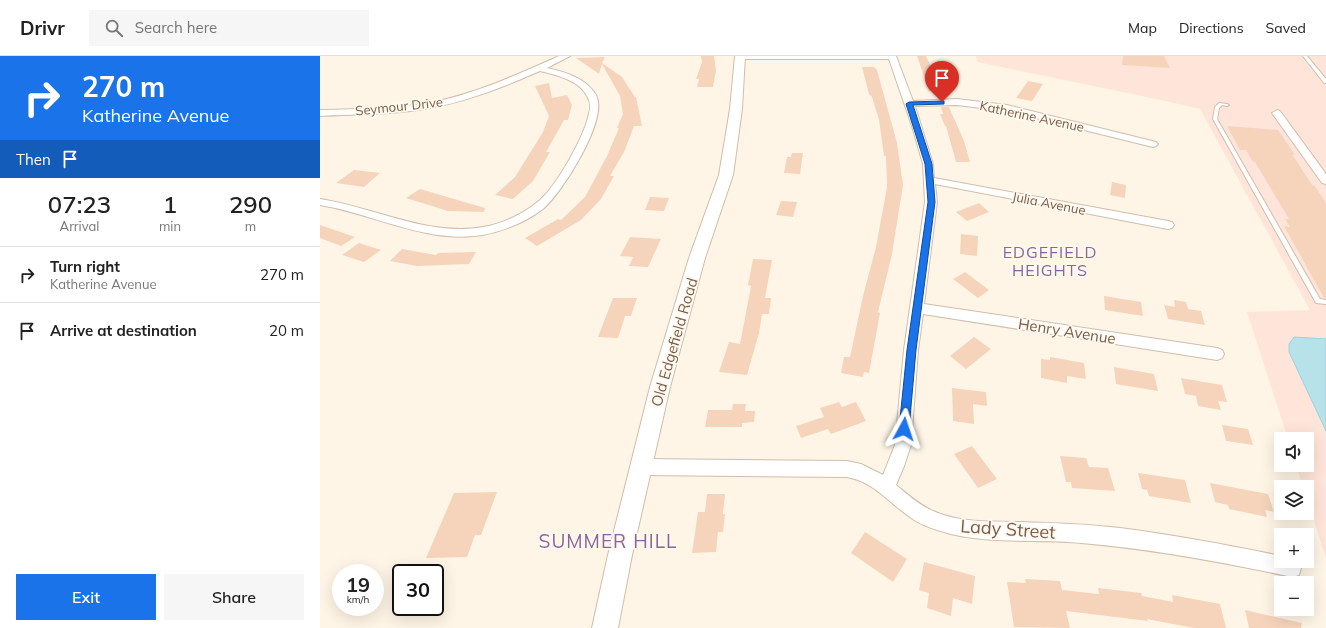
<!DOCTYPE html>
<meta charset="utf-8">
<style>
:root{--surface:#fff;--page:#f6f6f6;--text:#222;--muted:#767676;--line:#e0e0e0;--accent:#1a73e8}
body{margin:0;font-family:Mulish,sans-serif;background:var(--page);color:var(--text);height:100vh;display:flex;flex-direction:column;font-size:15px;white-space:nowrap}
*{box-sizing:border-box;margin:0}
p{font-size:13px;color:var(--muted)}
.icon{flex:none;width:22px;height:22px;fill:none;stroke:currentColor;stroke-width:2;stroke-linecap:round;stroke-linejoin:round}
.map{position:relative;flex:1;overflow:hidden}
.details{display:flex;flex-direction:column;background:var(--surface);width:320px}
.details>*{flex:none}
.hud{background:#1a73e8;color:#fff;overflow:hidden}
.controls{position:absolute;left:954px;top:376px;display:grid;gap:8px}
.controls a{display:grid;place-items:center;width:40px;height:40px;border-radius:0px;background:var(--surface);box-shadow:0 4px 16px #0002;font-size:20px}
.speed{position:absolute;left:12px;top:508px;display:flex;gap:8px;font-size:20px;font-weight:700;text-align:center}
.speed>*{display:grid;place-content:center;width:52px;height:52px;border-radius:50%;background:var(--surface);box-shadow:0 4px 16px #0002;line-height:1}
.speed small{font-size:10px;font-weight:400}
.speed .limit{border:2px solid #111;border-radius:6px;background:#fff;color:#111}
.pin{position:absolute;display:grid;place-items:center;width:34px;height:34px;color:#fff;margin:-41px -17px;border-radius:50% 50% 50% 0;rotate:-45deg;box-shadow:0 0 4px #0007}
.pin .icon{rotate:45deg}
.me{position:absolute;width:44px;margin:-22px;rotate:5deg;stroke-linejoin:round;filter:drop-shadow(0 0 3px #0008)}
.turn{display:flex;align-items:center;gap:14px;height:84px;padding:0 16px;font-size:18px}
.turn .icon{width:52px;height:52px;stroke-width:2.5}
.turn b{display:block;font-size:28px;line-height:34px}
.then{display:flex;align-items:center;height:38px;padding:0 16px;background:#0003;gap:8px;font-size:15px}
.eta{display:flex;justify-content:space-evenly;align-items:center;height:68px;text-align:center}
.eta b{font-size:24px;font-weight:600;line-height:28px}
.action{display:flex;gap:8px;margin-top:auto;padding:8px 16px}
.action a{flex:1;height:46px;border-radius:0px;background:var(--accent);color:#fff;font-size:16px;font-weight:600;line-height:46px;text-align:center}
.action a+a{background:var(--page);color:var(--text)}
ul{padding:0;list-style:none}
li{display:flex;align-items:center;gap:12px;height:56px;padding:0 16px;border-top:1px solid var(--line)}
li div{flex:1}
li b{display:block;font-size:15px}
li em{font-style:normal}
header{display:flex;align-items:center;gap:24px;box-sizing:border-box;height:56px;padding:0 20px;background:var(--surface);border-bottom:1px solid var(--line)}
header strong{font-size:19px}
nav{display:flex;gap:22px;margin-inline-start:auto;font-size:14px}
.search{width:280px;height:36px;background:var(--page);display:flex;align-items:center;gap:10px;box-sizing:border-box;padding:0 14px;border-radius:0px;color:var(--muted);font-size:15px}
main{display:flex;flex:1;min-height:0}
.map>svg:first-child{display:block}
.commercial{fill:#ffe5d9}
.water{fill:#b8e2ea;stroke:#9dd2dd}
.building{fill:#f6d4bb}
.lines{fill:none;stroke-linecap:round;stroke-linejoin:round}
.service-casing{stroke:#d1bdaa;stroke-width:2}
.minor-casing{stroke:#d1bdaa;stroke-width:2}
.tertiary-casing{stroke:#d1bdaa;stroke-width:2}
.service{fill:#fff;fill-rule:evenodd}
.minor{fill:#fff;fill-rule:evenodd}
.tertiary{fill:#fff;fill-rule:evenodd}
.route{fill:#1a73e8;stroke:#114b97}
.labels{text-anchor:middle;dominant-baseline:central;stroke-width:3.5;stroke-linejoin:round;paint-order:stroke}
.far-street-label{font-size:13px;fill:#7a5b48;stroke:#fff9ee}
.street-label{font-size:15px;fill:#7a5b48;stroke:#fff9ee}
.neighbourhood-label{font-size:16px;letter-spacing:1px;fill:#8b639e;stroke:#fff9ee}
.near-street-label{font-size:18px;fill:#7a5b48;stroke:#fff9ee}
.near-neighbourhood-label{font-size:19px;letter-spacing:1px;fill:#8b639e;stroke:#fff9ee}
</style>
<header>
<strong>Drivr</strong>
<div class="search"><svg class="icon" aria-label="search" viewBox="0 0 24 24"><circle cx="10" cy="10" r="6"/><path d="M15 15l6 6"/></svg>Search here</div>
<nav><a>Map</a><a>Directions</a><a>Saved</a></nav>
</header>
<main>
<section class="details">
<div class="hud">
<div class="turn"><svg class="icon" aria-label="right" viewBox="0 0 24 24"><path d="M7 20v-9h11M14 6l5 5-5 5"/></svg><div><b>270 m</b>Katherine Avenue</div></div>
<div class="then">Then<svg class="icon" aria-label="arrive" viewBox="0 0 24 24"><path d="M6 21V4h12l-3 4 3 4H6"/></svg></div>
</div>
<div class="eta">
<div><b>07:23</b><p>Arrival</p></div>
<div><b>1</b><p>min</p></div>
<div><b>290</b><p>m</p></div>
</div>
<ul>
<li><svg class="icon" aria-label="right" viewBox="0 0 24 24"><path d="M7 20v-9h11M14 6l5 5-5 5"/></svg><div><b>Turn right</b><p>Katherine Avenue</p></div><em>270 m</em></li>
<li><svg class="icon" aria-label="arrive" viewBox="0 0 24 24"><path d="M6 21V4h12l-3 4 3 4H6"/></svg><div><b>Arrive at destination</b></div><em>20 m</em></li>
</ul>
<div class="action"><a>Exit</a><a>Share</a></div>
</section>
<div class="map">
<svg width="1006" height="572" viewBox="0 0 1006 572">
<rect width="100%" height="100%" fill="#fef5e6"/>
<!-- commercial -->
<path class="commercial" d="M656,0H1006V502L987,443V431H983L976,409H987V383H968L927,256L990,254L880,53L841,44L657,6Z"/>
<!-- water -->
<path class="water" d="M974,281L1006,283V375L969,296V288Z"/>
<!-- building -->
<path class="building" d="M381,0H394L396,14L393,31H377L379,23H376L382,6Z
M597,0H606L622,35H609Z
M803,0H844L850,12L802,9Z
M285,1L282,7L302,21L315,41H316L322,70H314L305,94L290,120H294L281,143L261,164L217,190L205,182L238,163L241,164L265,141L287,100L299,72H297L303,58L300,40L282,8L279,18L256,2Z
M542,11H554L557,14L577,87L583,129L572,198L558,256L560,257L549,317L544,316L543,321L521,317L524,301H530L543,240L556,191L567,131L566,100H564L559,64L552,41L549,38Z
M708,25L723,28L712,45L696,42Z
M229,27L232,42L247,39L252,49L248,64H244L226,96H230L213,125L193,143L175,139L195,121L223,76L229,60L215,30Z
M621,51H629L644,85L650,106H636L626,70H625L620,58H623Z
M907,70L958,74L975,99L972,98L992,129L995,130L1006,147V242H1004L964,170L970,171L965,163H969L935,106H933L926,94H920Z
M472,97H483L480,118L464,117L467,101H471Z
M34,114L60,117L44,131L16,127Z
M792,126L806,129L805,142L790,139Z
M100,133L165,152L164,156L128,155L86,142Z
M330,141L349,142L344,155L325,154Z
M461,145L477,146L473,161L456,159Z
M659,147L669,156L647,165L636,156Z
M0,169L35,181L21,190L0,182Z
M641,178L658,180L657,200L640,198Z
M310,181L341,183L328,211L309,210L313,201L300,200Z
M39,187L61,194L44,206L22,199Z
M82,193L116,199L118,197L156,196L149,208L97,210L70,205Z
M433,203L452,204L445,242H451L449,258H442L439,277L427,319L399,316L409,286L420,288L431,230L428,229Z
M645,216L669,234L658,242L633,223Z
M784,240L821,246L823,260L785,254Z
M293,242H317L311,260H305L298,282L278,281Z
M854,244L866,246L868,253L881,255L885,269L848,263L844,249L855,251Z
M654,281L671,293L646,313L630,300Z
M730,301L764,307L766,323L747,320V327L721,322V303L730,304Z
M794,311L834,318L838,335L796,328Z
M861,322L902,329L907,346L898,345L901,354L878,350L876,340L865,338Z
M632,332L666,336L667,350L653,348L654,368L633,365Z
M519,346L522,351L536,346L546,365L511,378L508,373L481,382L476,370L504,361L500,352Z
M413,348H426L425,355H435L434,366L422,367V371H385L388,354H412Z
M902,369L928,373L933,389L906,385Z
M652,390L677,423L658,432L634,398Z
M740,400L766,402L769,411L788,412L795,435L752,432L751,426H746Z
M818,417L865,424L871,447L829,440L827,434L822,433Z
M890,427L948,438L954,456L945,454L947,461L909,453L908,449L895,446Z
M177,436L161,479H155L147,501L106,502L134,437Z
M387,438H405L403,458H405L403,476H398L396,496L372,497L378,456H385Z
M545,476L587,503L573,526L531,497Z
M604,506L655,520L652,548L633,542L631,560L607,552L609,537L599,534Z
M705,523L740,525L742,534L779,538L778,532L821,537L822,540L853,546L852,539L900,548L906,572H874L827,563L828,565L746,555L750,572L694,571L687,526L706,527Z
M925,554L982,567L981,572H929Z"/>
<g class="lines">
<!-- service casing -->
<g class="service-casing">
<path id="service" d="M983,0H987L1006,23V27H1004Z
M899,47L907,48L909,49L907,50L902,49L899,52L897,63L1000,243L1006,244V248L996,247L893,63L895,51Z"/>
</g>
<!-- minor casing -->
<g class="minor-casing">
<path id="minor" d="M239,0H250L227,12C245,16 266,22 276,39C289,63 242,137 223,153C206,166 184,175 162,179C107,188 54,158 0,149V143C53,151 109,181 163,171C183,168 205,157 220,144C237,129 265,80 269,57C271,52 270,45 267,40C259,24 236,19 220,15C181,32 141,48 98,54C66,59 33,58 0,60V54C38,53 76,53 113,46C157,37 199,18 239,0Z
M417,0H576L593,45L637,43L687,49L836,86L838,88L836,90L833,91L687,55L637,49L595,50L613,108L614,122L848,165L852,166L854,169L852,172L848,173L615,128L617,146L604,248L897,292L902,294L904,298L902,302L897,304L603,258L598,294L591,389L584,410L576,429C587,438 599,449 613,455C639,467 671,465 700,466C733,467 766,468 800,472C854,479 908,489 961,500V505H978L981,512L979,519L972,521C902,506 832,493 761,487C718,483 673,488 631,478C617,474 602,470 590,461C568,446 554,426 527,421L321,419L315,416L313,411L315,406L321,403L527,405L541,408L563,419L575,389L584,294L605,146L603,108L592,70L569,3H417Z
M957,54L960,55L1006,118V128L1002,127L952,57Z"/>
</g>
<!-- tertiary casing -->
<g class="tertiary-casing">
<path id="tertiary" d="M415,0H425L422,53L413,119L385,202L350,331L312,499L298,572H272L288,499L330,331L369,202L399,119L410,53Z"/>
</g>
<!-- service -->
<use href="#service" class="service"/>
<!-- minor -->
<use href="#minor" class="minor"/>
<!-- tertiary -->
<use href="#tertiary" class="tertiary"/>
</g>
<!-- route -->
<path class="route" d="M622,45H624V48L593,49L612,108L615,146L596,294L589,373L588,376L584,377L580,376L579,373L587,294L608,146L605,108L586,48L589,46Z"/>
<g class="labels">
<!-- far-street labels -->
<g class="far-street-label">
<text transform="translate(79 50) rotate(-6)">Seymour Drive</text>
<text transform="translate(712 60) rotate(12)">Katherine Avenue</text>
<text transform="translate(729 147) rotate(11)">Julia Avenue</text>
</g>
<!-- street labels -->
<g class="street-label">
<text transform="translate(747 275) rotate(9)">Henry Avenue</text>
<text transform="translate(354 286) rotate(-74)">Old Edgefield Road</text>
</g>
<!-- neighbourhood labels -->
<g class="neighbourhood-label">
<text x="730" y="196">EDGEFIELD<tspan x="730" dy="18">HEIGHTS</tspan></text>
</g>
<!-- near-street labels -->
<g class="near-street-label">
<text transform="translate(688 473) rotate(4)">Lady Street</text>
</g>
<!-- near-neighbourhood labels -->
<g class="near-neighbourhood-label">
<text x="288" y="485">SUMMER HILL</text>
</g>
</g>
</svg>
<div class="controls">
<a><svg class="icon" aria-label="sound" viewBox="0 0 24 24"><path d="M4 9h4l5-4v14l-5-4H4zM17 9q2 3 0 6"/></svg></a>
<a><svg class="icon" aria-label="layers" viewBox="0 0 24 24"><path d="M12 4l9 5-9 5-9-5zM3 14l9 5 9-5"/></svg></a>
<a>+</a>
<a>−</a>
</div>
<div class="speed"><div>19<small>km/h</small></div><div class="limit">30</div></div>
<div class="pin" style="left:622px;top:46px;background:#d93025"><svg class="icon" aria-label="arrive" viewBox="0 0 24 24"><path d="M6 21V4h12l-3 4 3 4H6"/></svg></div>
<svg class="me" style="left:584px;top:373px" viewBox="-20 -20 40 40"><path d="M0-17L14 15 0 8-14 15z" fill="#1a73e8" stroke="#fff" stroke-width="4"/></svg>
</div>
</main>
